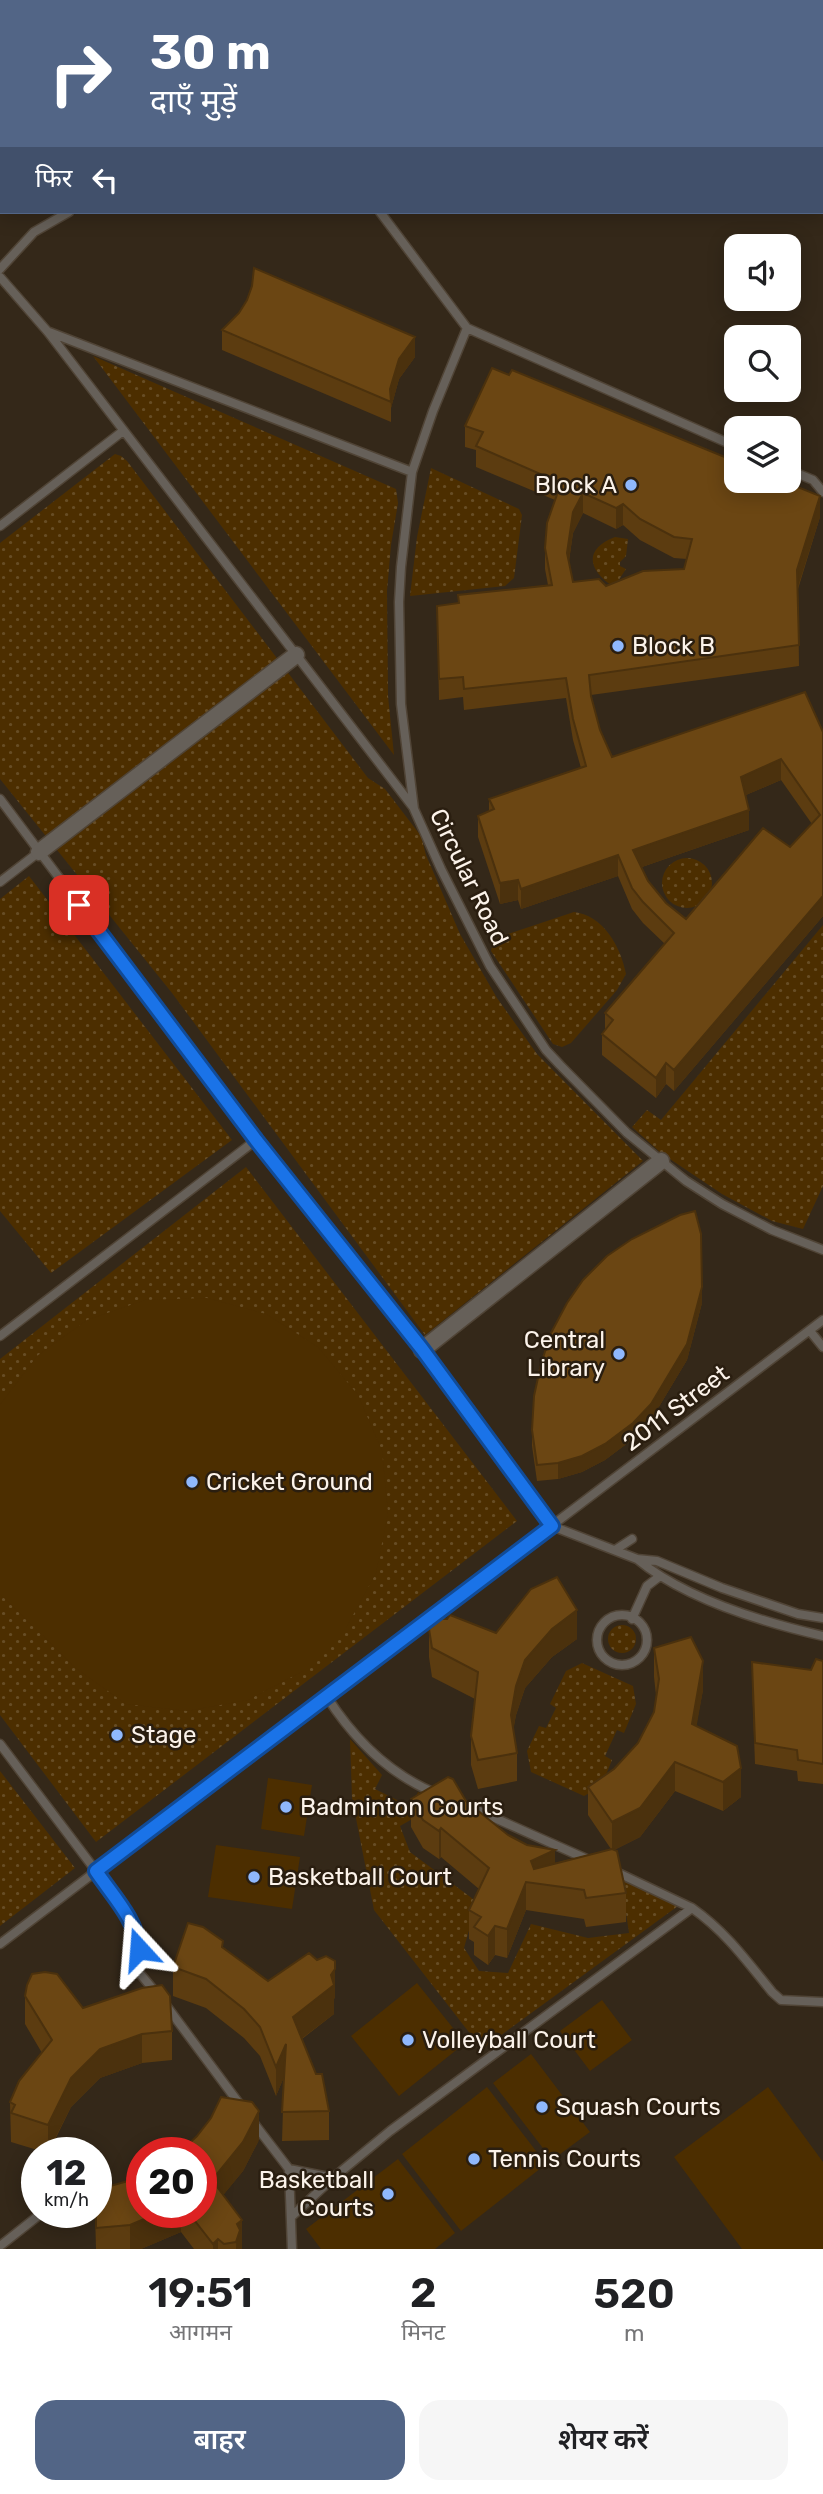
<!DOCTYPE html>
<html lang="hi">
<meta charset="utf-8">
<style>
:root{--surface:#fff;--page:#f6f6f6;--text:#202124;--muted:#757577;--accent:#526586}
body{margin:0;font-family:Rubik,"Noto Sans Devanagari",sans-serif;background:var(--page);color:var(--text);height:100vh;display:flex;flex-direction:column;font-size:26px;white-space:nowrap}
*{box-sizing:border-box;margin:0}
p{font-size:23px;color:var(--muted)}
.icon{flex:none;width:38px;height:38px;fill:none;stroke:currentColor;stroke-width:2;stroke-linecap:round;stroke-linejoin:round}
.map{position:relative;height:2249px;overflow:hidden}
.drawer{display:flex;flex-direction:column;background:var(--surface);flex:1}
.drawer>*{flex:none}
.hud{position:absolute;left:0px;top:0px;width:824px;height:214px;box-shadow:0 4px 18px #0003;background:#526586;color:#fff;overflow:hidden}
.buttons{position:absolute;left:724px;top:234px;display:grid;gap:14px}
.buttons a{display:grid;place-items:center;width:77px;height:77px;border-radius:14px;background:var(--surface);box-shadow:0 4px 18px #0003;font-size:35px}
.speed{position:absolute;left:21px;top:2137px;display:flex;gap:14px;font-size:35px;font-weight:700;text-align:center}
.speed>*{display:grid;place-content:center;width:91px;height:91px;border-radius:50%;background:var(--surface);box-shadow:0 4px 18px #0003;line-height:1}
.speed small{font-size:18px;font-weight:400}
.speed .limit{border:10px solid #d22;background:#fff;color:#111}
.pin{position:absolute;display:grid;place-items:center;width:60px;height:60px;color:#fff;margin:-30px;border-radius:14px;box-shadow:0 4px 10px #0006}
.me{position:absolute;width:77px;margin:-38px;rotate:341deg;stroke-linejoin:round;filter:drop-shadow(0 0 5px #0008)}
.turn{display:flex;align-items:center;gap:24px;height:147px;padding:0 35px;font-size:32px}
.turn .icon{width:91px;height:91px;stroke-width:2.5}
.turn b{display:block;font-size:49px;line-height:60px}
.then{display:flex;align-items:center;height:66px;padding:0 35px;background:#0003;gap:14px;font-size:26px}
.eta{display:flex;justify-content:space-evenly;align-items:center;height:119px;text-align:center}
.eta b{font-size:42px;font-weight:600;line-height:49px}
.action{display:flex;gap:14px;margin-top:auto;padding:14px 35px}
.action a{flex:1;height:80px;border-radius:21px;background:var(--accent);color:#fff;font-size:28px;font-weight:600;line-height:80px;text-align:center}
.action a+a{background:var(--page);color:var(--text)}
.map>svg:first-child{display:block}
.grass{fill:url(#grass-dots)}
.garden{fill:#4c2e00}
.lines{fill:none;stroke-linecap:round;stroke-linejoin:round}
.lane-casing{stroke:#504436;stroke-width:11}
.street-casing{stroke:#504436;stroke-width:19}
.lane{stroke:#666059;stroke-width:8}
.street{stroke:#666059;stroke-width:16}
.wall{fill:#5c3c10;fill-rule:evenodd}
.shaded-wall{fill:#4b310d}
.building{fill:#6b4613;stroke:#4b310d;stroke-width:2;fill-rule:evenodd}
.route-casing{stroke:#114b97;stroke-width:18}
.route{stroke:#1a73e8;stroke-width:12}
.poi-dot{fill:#8fb8fd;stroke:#2a1e10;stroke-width:2.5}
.labels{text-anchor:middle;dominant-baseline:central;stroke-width:5;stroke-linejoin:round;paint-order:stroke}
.poi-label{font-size:24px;fill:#fcf3ea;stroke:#2a1e10;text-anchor:start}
.street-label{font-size:24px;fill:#fcf3ea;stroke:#2a1e10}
</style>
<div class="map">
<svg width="823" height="2249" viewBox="0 0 823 2249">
<defs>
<pattern id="grass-dots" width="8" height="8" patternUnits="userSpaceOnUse" patternTransform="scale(1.75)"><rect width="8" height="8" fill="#4c2e00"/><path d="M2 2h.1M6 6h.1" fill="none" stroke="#674d25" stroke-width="1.8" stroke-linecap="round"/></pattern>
</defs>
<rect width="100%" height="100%" fill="#342819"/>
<!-- grass -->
<path class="grass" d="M93,356L396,489L398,503L391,545L387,591L388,696L394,755Z
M115,454L121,456L127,461L368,778L385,789L421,836L426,855L460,934L497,998L537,1054L643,1161L425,1335L172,993L0,779V543Z
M431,468L519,509L522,515L514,578L505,586L410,596L417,537Z
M615,537L628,539L626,556L620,562V566L626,569L614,587C588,571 583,549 615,537Z
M662 883a25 25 0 1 1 50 0a25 25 0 1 1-50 0Z
M29,876L232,1140L51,1273L0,1211V899Z
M574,912C603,915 621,947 626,974L617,990L571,1043L562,1047L553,1044L491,951L493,943L499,937Z
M823,925V1186L803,1229L772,1221L722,1194L661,1153L632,1127L647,1110L661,1120Z
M246,1167L517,1521L96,1842L0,1715V1359Z
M608 1639a14 14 0 1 1 28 0a14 14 0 1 1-28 0Z
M582,1663L633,1686L636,1704L624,1733L617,1730L605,1756L612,1760L601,1787L584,1796L531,1772L527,1751L539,1726L546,1728L556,1708L550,1704L566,1671Z
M350,1739L382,1775L375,1789L411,1807L418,1792L442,1802L400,1826L410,1852L477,1902L464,1948L479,1971L508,1973L531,1924L588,1938L629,1933L621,1879L678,1906L482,2049L374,1910L352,1798Z
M0,1771L75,1868L0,1926Z"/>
<!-- garden -->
<path class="garden" d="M207,1298L266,1314L318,1347L358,1395L382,1451L388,1513L376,1573L346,1628L303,1671L248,1700L187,1711L126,1704L77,1669L0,1594V1405L37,1356L87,1320L145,1300Z
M268,1778L312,1785L304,1836L261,1829Z
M216,1845L300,1857L292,1909L208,1897Z
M417,1983L465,2043L399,2096L351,2036Z
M602,2000L632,2040L590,2071L560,2031Z
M531,2054L590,2132L552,2160L493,2083Z
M487,2087L546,2164L461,2231L402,2154Z
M768,2087L823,2162V2249H742L674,2157Z
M398,2159L455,2233L435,2249H321L306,2229Z"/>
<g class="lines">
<!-- lane casing -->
<g class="lane-casing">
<path id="lane" d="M298,2L299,0
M351,2L353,0
M0,64H2
M0,82L2,84
M0,204L2,203
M380,212L467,328L737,447
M0,269L34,232L69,212
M0,277L48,332L413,807
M467,328L433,411L412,472L401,567L399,602L401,704L414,809L441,869L490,966L546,1050L560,1065L627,1133L686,1181L722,1204L772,1230L823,1250
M49,332L412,472
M789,470L813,480L823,492
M0,526L123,431
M0,799L256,1140L422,1350L552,1526L637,1559L657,1561L722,1588L798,1614L823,1618
M0,882L39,852
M810,1331L823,1347
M0,1336L256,1140
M615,1550L632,1539
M637,1559C685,1599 762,1622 823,1636
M597 1640a25 25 0 1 1 50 0a25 25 0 1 1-50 0Z
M632,1619L647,1586L660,1576
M327,1697C354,1739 389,1774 435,1793
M0,1744L96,1871L132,1923L137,1937V1970L157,1994
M470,1807L589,1860
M614,1871L692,1908C726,1932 746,1960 772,1992L781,2000L823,2002
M0,1944L823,1320
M165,2004L241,2106
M253,2122L289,2169L292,2249
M289,2169L333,2178
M292,2216L333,2178L390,2131L692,1908
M0,2246L43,2212"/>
</g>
<!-- street casing -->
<g class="street-casing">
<path id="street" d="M39,852L296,655
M422,1350L661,1161"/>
</g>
<!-- lane -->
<use href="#lane" class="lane"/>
<!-- street -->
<use href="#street" class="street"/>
</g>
<!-- wall -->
<path class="wall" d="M222,330L415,357L399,379L391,408V422L222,350Z
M465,426L820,517L798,589L799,666L591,695L600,730L612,757L823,732V916L674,1091L666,1084L656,1098L602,1055V1034L605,1030V1013L665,944L643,923L632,909L618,876L521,909L518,900L500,904L478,837V816L489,811V799L581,768L573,740L566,698L464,710L463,697L439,700L437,606L458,603V595L548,585L545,569V548L555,500L476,467V450L465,447ZM583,513L616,529L623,525L640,540L674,558L687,559L684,569L606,586L573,582L569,561L573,533ZM781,780L812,824L790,847L686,919L666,903L648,881L642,867L749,830L746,795Z
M702,1303L687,1360L651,1420L633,1439L605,1460L582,1472L558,1479L537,1481L532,1446V1430Z
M429,1629L577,1639L552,1657L525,1688L516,1715L513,1730L517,1753V1781L478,1789L471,1765V1736L475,1699L432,1677L429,1657Z
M654,1648L703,1690L696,1726L741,1797L723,1811L675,1791L640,1837L614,1850L626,1893V1922L586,1927L584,1919L526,1910L507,1958L495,1955L488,1965L474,1955V1942L469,1939V1910L479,1889L441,1857L439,1859L423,1848L411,1827V1799L466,1801L508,1835L555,1863L611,1849L588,1815V1787L614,1769L638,1743L654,1712L656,1695L654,1677Z
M823,1661V1784L798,1781L797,1771L755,1764L752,1683V1662L811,1670Z
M223,1948L268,1981L335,1997L334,1999V2014L302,2039L329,2111V2140L282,2141L284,2077L276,2096L260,2056L244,2038L206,2008L173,1996V1967Z
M25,1996L83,2008L172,2031V2060L142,2063L100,2078L71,2107L49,2152H44L11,2142L10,2102L42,2053L25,2024Z
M259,2140L243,2171L223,2195L241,2249H194L181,2232L141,2249H96L95,2212H201Z"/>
<!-- shaded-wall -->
<path class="shaded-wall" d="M601,0H616L615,2H600Z
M415,337V357L399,379L391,408L390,389L399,359Z
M583,493V513L573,533L567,574V553L573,512Z
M820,496V517L797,590V570Z
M623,504V525L616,529V508Z
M781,759V780L741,797V777Z
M749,810V830L633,870V850Z
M618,855V876L521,909V889Z
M518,880V900L500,904V883Z
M823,896V916L674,1091V1070Z
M666,1063V1084L656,1098V1078Z
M702,1287V1303L687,1360L651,1420L633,1439L605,1460L582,1472L558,1479V1463Z
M577,1610V1639L552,1657L525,1688L516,1715L511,1744V1715L516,1686L525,1660L552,1629Z
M703,1661V1690L692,1752V1724Z
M675,1762V1791L640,1837L612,1851V1822Z
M741,1768V1797L723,1811V1782Z
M441,1828V1857L439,1859V1831Z
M555,1850V1878L531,1882V1861Z
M526,1882V1910L507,1958V1929Z
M495,1926V1955L488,1965V1936Z
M335,1969V1997L334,1999V2014L293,2045V2017Z
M142,2034V2063L100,2078L71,2107L48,2152V2125L71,2078L100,2049Z
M286,2044V2072L276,2096V2067Z
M259,2111V2140L243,2171L212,2209V2180Z
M161,2212H181V2232L141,2249H130V2225Z
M242,2220V2249H236L237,2224Z
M218,2239V2249H213V2244Z"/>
<!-- building -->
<path class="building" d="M493,0H601L600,2H492Z
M254,268L415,337L399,359L390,389L391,402L222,330L239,313L247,300L252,286Z
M492,368L509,375L512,370L737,462V481H783L820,496L797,570L799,645L589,675L591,696L600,730L612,757L805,692L823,732V896L674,1070L666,1063L656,1078L602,1034L613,1020L605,1013L674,933L643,902L632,888L618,855L521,889L518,880L500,883L478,816L494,809L489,799L586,766L573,719L566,678L464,689L463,677L439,679L437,606L459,603L458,595L552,585L545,548L547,523L561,483L476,446L483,432L465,426ZM583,493L616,508L623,504L640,519L674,537L692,539L684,569L643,571L606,586L599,579L573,582L567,553L573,512ZM781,759L820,815L790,847L763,828L686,919L666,903L648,881L633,850L749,810L741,777Z
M695,1211L701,1234L702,1287L687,1344L651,1404L633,1423L605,1444L582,1456L558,1463L537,1465L532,1430L534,1396L541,1364L551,1333L567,1303L583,1280L607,1256L632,1239L680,1215Z
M557,1577L577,1610L552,1629L525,1660L516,1686L511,1715L517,1753L478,1760L471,1736L478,1672L432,1648L429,1629L439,1619H447L450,1615L496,1633L531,1589Z
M691,1637L703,1661L692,1724L737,1746L741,1768L723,1782L675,1762L640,1808L612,1822L588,1787L614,1769L638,1743L654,1712L659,1679L654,1648Z
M816,1659L823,1661V1764L798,1760L797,1750L755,1743L752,1662L811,1670Z
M448,1777L453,1779L466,1801L508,1835L527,1845L555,1850L531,1861L534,1869L612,1849L617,1851L626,1893L586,1898L584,1890L526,1882L507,1929L495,1926L488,1936L474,1927L481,1917L469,1910L489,1868L441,1828L439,1831L423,1820L411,1799Z
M188,1923L203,1927L223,1941L222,1947L268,1981L309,1953L317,1960L326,1956L335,1961V1969L331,1975L334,1985L293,2017L316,2074H322L329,2111L282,2112L286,2044L276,2067L260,2027L244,2009L206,1979L173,1967Z
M45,1972L57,1974L83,2008L142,1988L162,1985L170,1996L172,2031L142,2034L100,2049L71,2078L48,2125L11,2113L15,2105L10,2102L19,2081L52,2040L25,1996L27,1985L32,1974Z
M221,2097L252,2102L259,2111L243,2142L212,2180L242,2220L237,2224L240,2230L236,2242L224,2244L218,2239L213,2244L188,2212H201V2152H180L197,2136L211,2118Z
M142,2177V2212H161L130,2225L96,2228V2190Z"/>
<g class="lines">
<!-- route casing -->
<g class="route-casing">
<path id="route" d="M79,905L256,1140L422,1349L552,1526L96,1871C112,1895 136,1919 139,1949"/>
</g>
<!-- route -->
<use href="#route" class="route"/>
</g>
<!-- markers -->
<g class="poi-dot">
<circle cx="631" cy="485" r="7"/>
<circle cx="618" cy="646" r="7"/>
<circle cx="619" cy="1354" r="7"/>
<circle cx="192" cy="1482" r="7"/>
<circle cx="117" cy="1735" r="7"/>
<circle cx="286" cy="1807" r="7"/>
<circle cx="254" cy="1877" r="7"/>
<circle cx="408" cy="2040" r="7"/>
<circle cx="542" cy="2107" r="7"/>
<circle cx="474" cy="2159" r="7"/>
<circle cx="388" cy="2194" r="7"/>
</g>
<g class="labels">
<!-- poi labels -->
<g class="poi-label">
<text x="617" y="485" text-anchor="end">Block A</text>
<text x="632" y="646">Block B</text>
<text x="605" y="1340" text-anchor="end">Central<tspan x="605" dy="28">Library</tspan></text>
<text x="206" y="1482">Cricket Ground</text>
<text x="131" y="1735">Stage</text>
<text x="300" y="1807">Badminton Courts</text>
<text x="268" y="1877">Basketball Court</text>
<text x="422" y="2040">Volleyball Court</text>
<text x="556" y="2107">Squash Courts</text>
<text x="488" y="2159">Tennis Courts</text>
<text x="374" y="2180" text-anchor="end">Basketball<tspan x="374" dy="28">Courts</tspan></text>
</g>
<!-- street labels -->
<g class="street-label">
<text transform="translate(469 877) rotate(64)">Circular Road</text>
<text transform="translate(676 1408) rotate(-37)">2011 Street</text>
</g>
</g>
</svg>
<div class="buttons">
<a><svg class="icon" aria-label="sound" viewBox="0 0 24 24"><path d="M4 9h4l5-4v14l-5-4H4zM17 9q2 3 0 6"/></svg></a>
<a><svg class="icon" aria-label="search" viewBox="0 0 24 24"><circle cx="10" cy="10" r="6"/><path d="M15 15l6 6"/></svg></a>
<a><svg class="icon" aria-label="layers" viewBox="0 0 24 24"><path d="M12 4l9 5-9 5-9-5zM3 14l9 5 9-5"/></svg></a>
</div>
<div class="speed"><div>12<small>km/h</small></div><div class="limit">20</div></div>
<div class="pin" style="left:79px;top:905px;background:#d93025"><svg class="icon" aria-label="arrive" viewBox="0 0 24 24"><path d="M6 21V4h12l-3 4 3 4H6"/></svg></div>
<svg class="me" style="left:139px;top:1949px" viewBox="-20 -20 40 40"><path d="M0-17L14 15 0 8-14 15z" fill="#1a73e8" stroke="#fff" stroke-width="4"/></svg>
<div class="hud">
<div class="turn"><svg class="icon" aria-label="right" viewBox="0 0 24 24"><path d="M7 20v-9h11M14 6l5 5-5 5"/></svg><div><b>30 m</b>दाएँ मुड़ें</div></div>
<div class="then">फिर<svg class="icon" aria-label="left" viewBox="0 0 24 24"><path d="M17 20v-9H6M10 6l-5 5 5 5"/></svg></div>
</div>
</div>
<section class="drawer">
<div class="eta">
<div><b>19:51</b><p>आगमन</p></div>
<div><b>2</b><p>मिनट</p></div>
<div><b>520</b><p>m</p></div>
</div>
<div class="action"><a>बाहर</a><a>शेयर करें</a></div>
</section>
